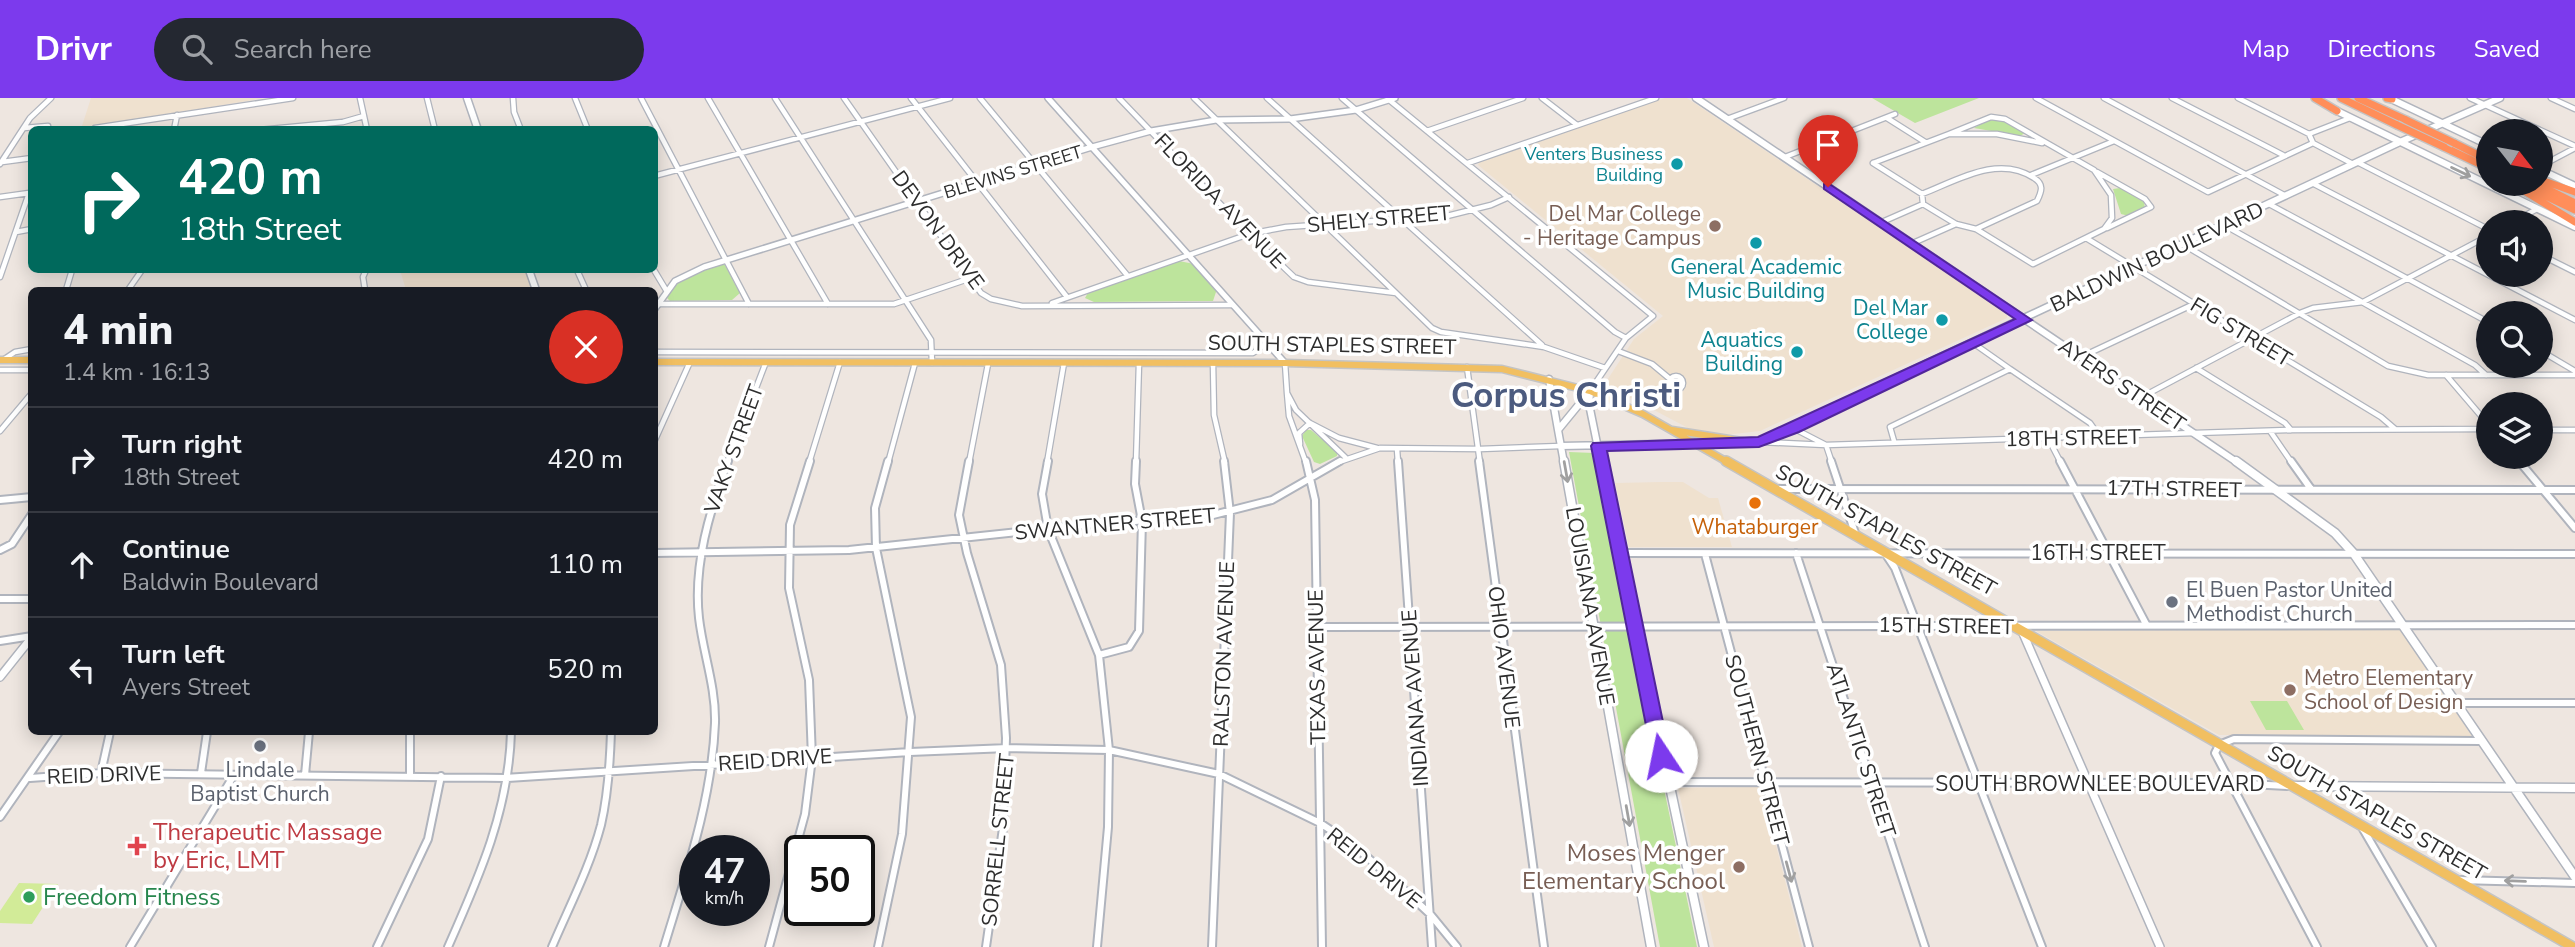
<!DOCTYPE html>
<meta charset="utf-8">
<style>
:root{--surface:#171b24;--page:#242831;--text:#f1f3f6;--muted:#9ea1a6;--line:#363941;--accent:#7c3aed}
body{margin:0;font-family:"Nunito Sans",sans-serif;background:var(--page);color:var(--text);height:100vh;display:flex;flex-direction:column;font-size:26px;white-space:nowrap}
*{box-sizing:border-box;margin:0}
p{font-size:23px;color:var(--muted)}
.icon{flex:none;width:38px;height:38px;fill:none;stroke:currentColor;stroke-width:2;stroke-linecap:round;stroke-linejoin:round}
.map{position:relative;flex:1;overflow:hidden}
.sheet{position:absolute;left:28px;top:189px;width:630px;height:448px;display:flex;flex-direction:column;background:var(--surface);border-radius:10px;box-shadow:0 4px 18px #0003}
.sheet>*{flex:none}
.banner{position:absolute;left:28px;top:28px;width:630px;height:147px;border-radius:10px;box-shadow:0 4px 18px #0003;background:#00695c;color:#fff;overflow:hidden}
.needle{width:46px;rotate:121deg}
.fabs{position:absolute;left:2476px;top:21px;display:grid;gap:14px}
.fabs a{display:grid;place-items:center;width:77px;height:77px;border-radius:50%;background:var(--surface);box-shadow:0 4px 18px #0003;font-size:35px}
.speed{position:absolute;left:679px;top:737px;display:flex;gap:14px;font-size:35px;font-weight:700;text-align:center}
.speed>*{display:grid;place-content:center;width:91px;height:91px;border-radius:50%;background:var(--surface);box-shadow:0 4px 18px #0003;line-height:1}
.speed small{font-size:18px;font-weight:400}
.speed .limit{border:4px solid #111;border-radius:10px;background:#fff;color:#111}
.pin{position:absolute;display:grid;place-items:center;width:60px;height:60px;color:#fff;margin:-72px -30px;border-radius:50% 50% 50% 0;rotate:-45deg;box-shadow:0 0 7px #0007}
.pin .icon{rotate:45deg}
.me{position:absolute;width:77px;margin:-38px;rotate:349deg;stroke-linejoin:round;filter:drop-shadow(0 0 5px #0008)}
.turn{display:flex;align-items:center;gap:24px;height:147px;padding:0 35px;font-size:32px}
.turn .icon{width:91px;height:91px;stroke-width:2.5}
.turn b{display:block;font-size:49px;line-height:60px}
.round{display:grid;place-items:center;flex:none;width:74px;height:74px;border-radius:37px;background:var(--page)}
.summary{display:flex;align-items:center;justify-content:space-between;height:119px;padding:0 35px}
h1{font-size:42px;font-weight:800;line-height:52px}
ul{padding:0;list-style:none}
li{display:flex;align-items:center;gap:21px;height:105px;padding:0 35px;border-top:2px solid var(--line)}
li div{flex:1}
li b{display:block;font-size:26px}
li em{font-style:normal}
header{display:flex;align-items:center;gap:42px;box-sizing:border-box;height:98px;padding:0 35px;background:var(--accent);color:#fff}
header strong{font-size:33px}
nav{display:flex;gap:38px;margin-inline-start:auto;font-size:24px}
.search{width:490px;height:63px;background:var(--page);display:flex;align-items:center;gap:18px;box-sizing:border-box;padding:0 24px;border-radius:38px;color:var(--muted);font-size:26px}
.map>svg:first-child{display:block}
.education{fill:#efe1cf}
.green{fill:#bde49c}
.pitch{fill:#d2eb98}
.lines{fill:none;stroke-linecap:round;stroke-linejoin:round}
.minor-far1-casing{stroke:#b0b4bd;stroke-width:7}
.minor-casing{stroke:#b0b4bd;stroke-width:10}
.tertiary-far1-casing{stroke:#b0b4bd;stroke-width:8}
.tertiary-casing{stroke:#b0b4bd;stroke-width:10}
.secondary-far1-casing{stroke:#b0b4bd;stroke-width:9}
.secondary-casing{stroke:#b0b4bd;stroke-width:11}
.primary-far1-casing{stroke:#c4c4c4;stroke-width:9}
.primary-casing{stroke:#c4c4c4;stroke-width:12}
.motorway-casing{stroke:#c4c4c4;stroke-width:10}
.minor-far1{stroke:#fff;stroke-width:4.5}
.minor{stroke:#fff;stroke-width:6}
.tertiary-far1{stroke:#fff;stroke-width:5}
.tertiary{stroke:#fff;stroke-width:7}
.secondary-far1{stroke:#fff;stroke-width:6}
.secondary{stroke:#fff;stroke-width:8}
.primary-far1{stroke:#f1bf61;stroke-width:6}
.primary{stroke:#f1bf61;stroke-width:9}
.motorway{stroke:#ff8e5a;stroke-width:7}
.motorway-bridge-casing{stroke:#c4c4c4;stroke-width:10;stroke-linecap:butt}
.motorway-bridge{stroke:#ff8e5a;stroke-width:7}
.oneway{stroke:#a0a0a0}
.route{fill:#7c3aed;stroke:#51269a;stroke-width:2}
.culture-dot{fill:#0f9aa8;stroke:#fff;stroke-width:2.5}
.education-dot{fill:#8d6e63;stroke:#fff;stroke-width:2.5}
.food-dot{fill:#e8710a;stroke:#fff;stroke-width:2.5}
.worship-dot{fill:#6b7280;stroke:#fff;stroke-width:2.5}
.health-dot{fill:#e0444e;stroke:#fff;stroke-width:2.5}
.leisure-dot{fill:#2e9e5b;stroke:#fff;stroke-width:2.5}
.labels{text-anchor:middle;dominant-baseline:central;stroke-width:7;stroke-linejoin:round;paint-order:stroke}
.far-culture-label{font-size:18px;fill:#0d838f;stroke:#fff;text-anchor:end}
.far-street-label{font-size:18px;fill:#2d2d2d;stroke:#fff}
.street-label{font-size:21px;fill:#2d2d2d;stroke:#fff}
.education-label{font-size:21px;fill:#785e54;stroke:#fff;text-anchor:end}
.culture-label{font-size:21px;fill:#0d838f;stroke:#fff;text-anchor:end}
.food-label{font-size:21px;fill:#c56008;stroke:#fff}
.worship-label{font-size:21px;fill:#5b616d;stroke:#fff;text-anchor:start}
.near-health-label{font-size:24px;fill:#be3a42;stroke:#fff;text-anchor:start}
.near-education-label{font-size:24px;fill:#785e54;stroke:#fff;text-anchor:end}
.near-leisure-label{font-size:24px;fill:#27864d;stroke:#fff;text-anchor:start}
.town-label{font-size:35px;font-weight:bold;fill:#4c5b7f;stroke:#fff}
</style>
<header>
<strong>Drivr</strong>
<div class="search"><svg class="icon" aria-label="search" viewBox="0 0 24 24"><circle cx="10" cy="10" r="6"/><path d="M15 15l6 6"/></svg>Search here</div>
<nav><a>Map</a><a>Directions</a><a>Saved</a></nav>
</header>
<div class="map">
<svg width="2575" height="849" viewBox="0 0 2575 849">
<rect width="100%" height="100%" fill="#eee6e0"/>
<!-- education -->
<path class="education" d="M91,0H265L81,31Z
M1665,0H1687L1968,189L2007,217V220L1760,333L1725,337L1690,331L1631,300L1602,290L1634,241L1663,218L1478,67L1479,64Z
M400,172H525L533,192H406Z
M1662,384H1683L1709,400H1718L1732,449H1629L1615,385Z
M2397,531L2401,532L2472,638L2219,637L2036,533Z
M1761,689L1802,849H1714L1678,690Z"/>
<!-- green -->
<path class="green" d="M1872,0H1979L1915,25Z
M1990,21L2005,23L2025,35L2020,38L1974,30Z
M2120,90L2144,103L2145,111L2129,118L2121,116L2113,91Z
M1179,163L1194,166L1217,191L1213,203L1094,204L1085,200L1089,193Z
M722,166L725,167L740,195L732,202L670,203L667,200C671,180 704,169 722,166Z
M1306,332H1311L1337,354V358L1320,366L1314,364L1302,338Z
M1569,354L1594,355L1697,849H1660Z
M2250,603H2287L2304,632H2266Z"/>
<!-- pitch -->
<path class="pitch" d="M19,785L58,786L32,826L0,825V813Z"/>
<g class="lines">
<!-- minor-far1 casing -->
<g class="minor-far1-casing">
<path id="minor-far1" d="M360,0L367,32
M427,0L435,32
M513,0L514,14L521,32
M575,0L588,32
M641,0L749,206
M708,0L828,206
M775,0L931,242L932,265
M844,0L981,195L991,201L1022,208L1233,207
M911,0L1067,199
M980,0L1127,177
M1119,0L1249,136L1294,179L1308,184L1396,195L1432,230L1441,234L1544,249L1605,270
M1194,0L1396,195
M1267,0L1542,247
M1342,0L1615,234L1626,240
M1542,0L1577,27
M2036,0L2208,94L2313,45L2309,36L2350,20
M2104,0L2286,98
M2172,0L2283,57
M2238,0L2309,36
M2470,0L2575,48
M2551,0L2575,11
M1388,1L1653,218L1626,240L1590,293
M1887,20L1925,44
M1727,21L1784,0
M24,30L48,28
M95,30L293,0
M174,32L177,17
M259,32L343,24L364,18
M1427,33L1523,0
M2313,45L2353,66
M1785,59L1895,16
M2,64L32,60
M2357,64L2488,131
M1468,65L1656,0
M1873,65L1922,96L1923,106L1956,126L1976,131L2033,166L2104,131L2112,120L2111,97L2094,72L2005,21L1991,19L1949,36
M1873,65L1949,36H1997L2042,45
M0,66L30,20L51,0
M2541,68L2575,50
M2097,74L2145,101L2151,109L2107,130
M2031,77L2114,43
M654,78L950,0
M2312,85L2575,222
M1922,96C1956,83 1998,56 2034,80C2044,86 2042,93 2037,103L1976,131
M0,99L29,95L0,179
M2269,106L2488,224
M1882,124L1923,106
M2513,124L2537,111
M2224,127L2475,267L2486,277
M16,134L32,131
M2086,140L2381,319L2395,331
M1913,145L1956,126
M2184,147L2388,268L2428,277H2575
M2541,157L2575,174
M577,172L586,192
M654,172L666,192
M66,192L72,172
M128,192L142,172
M365,192L363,179L366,172
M1052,205L1249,136L1286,129L1447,118L1491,107L1509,99
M654,206H894L971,180
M1618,253L1652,266L1670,281
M2541,253L2575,273
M654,254L1253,255L1267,245
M2081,259L2194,206
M3,262L15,254L32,251
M1213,265L1214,317L1225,365
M1285,265L1287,295L1296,312L1345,359
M1467,269L1480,365
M2196,270L2285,325L2291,332
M2010,271L2090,325L2100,339
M0,272H32
M2446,277L2488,326
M1669 285a7 7 0 1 1 14 0a7 7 0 1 1-14 0Z
M1287,295L1289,318L1306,365
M2140,300L2300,215L2313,210L2363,204L2488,138
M1310,325L1339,340L1377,350
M1793,330L1826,347L2291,332L2488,331
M2541,332H2575
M0,333L32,295
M2270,333L2292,365
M2048,340L2061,365
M1894,343L1890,329L2010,271L1973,245
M654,344L690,264
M1760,344L1826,347L1832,365
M1300,346L1299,335L1310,325
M1397,351L1398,365
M2516,359L2521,365
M727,365L766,264
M809,365L840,264
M888,365L915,265
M969,365L988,266
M1047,365L1064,265
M1136,365L1139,265
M1336,365L1380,350L1480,351L1561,348"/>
</g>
<!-- minor casing -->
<g class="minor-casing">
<path id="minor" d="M969,363L959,417L967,455L1001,567L1006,640L1003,730L986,849
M1048,363L1042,396L1048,431L1099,557L1109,652L1108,729L1097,849
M1306,363L1315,402L1322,849
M1398,363L1432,849
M1479,363L1544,849
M1831,363L1855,435
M2060,363L2146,526
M2291,363L2311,391
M2519,363L2575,430
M1777,391L2575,392
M0,402L32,399
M0,452L12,446L32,416
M654,455L849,452L1083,427L1213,417L1272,402L1340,363
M1620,455L2575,456
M1796,455L1925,849
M1705,456L1809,849
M1887,458L1895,470L2042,849
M0,501H32
M1316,529L2575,527
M0,543L32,538
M1099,557L1129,549L1139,533L1142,423L1135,386L1136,363
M2456,605H2575
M410,634V679
M101,675L110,634
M201,675L207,634
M305,677L309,634
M30,680L101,675L506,680L910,654L1008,650L1109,652L1219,676L1320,725L1353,747L1389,778L1430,816L1457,849
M1667,684L2230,685L2287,688
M0,719L59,634
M2363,731L2432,849
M2459,782L2575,785
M130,849L234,677
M377,849L428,741L441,678
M448,849C479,779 509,712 511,634
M552,849C569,809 590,769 601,727C608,697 610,665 611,634
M664,849C686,776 712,702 715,625C716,589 703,555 699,520C693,467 710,412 728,363
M769,849L805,716L812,660L809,582L789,490L790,427L810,363
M878,849L902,736L911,619L876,450L875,410L888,363
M1212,849L1230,415L1224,363
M2317,849L2215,655L2219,647L2234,641L2481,643"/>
</g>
<!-- tertiary-far1 casing -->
<g class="tertiary-far1-casing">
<path id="tertiary-far1" d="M1048,0L1285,265
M654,212L675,183L704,169L1092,49L1151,33L1216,22L1290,21L1356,12L1395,0"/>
</g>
<!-- tertiary casing -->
<g class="tertiary-casing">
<path id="tertiary" d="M2022,533L2160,849
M0,579L32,539"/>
</g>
<!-- secondary-far1 casing -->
<g class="secondary-far1-casing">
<path id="secondary-far1" d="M467,0L478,32
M1696,0L2238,365
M2389,0L2488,47
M2333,11L2575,129
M2541,72L2575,88
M529,172L536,192
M1549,281L1558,332
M1590,295L1589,306L1601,365
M1561,348L1759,344L2400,44L2500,0
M1564,365L1558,332L1590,293"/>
</g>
<!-- secondary casing -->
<g class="secondary-casing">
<path id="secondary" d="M1564,363L1651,849
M1601,363L1704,849
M2236,363L2335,435L2354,456L2575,779
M2295,688L2575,690"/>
</g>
<!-- primary-far1 casing -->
<g class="primary-far1-casing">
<path id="primary-far1" d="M0,262H32
M654,264L1285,265L1502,271L1590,293L1643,316L1729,365
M1672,332L1748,344"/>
</g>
<!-- primary casing -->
<g class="primary-casing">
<path id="primary" d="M1726,363L2573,849"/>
</g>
<!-- motorway casing -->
<g class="motorway-casing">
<path id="motorway" d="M2315,0L2337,13
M2341,0L2397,27
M2358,0L2406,22
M2387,0L2392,1
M2454,45L2488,62
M2444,49L2488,70
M2541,82L2575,94
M2513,86L2575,124
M2537,86L2575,105
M2529,90L2575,112"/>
</g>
<!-- minor-far1 -->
<use href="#minor-far1" class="minor-far1"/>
<!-- minor -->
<use href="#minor" class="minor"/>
<!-- tertiary-far1 -->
<use href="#tertiary-far1" class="tertiary-far1"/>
<!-- tertiary -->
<use href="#tertiary" class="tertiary"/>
<!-- secondary-far1 -->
<use href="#secondary-far1" class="secondary-far1"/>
<!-- secondary -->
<use href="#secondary" class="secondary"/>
<!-- primary-far1 -->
<use href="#primary-far1" class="primary-far1"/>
<!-- primary -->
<use href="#primary" class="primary"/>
<!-- motorway -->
<use href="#motorway" class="motorway"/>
<!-- motorway-bridge casing -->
<g class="motorway-bridge-casing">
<path id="motorway-bridge" d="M2406,22L2454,45
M2397,27L2444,49"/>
</g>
<!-- motorway-bridge -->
<use href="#motorway-bridge" class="motorway-bridge"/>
</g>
<!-- one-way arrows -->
<defs><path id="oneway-shaft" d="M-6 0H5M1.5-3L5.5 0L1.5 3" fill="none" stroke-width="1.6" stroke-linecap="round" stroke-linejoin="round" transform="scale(1.75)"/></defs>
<g class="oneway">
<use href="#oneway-shaft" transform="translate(2461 74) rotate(26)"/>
<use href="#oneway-shaft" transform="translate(1566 374) rotate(80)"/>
<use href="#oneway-shaft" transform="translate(1628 718) rotate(80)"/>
<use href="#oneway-shaft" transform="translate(1789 774) rotate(75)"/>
<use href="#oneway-shaft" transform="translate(2515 783) rotate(-178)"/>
</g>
<!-- route -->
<path class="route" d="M1828,85L2032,222L1799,334L1759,349L1607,353L1670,658L1668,664L1661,666L1655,664L1652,658L1591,348L1593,345L1758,339L2015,221L1824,91V86Z"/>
<!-- markers -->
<g class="culture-dot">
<circle cx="1677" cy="66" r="7"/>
<circle cx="1756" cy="145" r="7"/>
<circle cx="1942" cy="222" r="7"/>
<circle cx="1797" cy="254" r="7"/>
</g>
<g class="education-dot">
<circle cx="1715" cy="128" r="7"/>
<circle cx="2290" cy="592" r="7"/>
<circle cx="1739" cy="769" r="7"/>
</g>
<circle class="food-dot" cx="1755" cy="405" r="7"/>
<g class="worship-dot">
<circle cx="2172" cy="504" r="7"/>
<circle cx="260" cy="648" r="7"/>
</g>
<path class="health-dot" d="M133.5 737.5h7v7h7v7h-7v7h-7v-7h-7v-7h7z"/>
<circle class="leisure-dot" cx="29" cy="799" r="7"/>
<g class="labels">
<!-- far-culture labels -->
<g class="far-culture-label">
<text x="1663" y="56">Venters Business<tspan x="1663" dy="21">Building</tspan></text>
</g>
<!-- far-street labels -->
<g class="far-street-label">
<text transform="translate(1013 74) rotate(-17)">BLEVINS STREET</text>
</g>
<!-- street labels -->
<g class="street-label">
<text transform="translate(1220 103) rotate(46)">FLORIDA AVENUE</text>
<text transform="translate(1379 121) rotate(-5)">SHELY STREET</text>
<text transform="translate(938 132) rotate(54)">DEVON DRIVE</text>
<text transform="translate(2157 159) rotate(-25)">BALDWIN BOULEVARD</text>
<text transform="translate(2241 234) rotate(31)">FIG STREET</text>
<text transform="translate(1332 247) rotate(1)">SOUTH STAPLES STREET</text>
<text transform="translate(2122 287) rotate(34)">AYERS STREET</text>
<text transform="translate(2073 340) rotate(-1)">18TH STREET</text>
<text transform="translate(734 351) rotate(-70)">VAKY STREET</text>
<text transform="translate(2174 391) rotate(1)">17TH STREET</text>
<text transform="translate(1115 426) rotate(-5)">SWANTNER STREET</text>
<text transform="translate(1886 432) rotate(29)">SOUTH STAPLES STREET</text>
<text x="2098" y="455">16TH STREET</text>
<text transform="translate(1590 508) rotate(80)">LOUISIANA AVENUE</text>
<text transform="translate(1946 528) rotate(1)">15TH STREET</text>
<text transform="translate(1224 556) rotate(-88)">RALSTON AVENUE</text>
<text transform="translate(1504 559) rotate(83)">OHIO AVENUE</text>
<text transform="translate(1317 569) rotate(-91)">TEXAS AVENUE</text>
<text transform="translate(1415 600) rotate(-94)">INDIANA AVENUE</text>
<text transform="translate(1757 652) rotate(75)">SOUTHERN STREET</text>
<text transform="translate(1861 652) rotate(72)">ATLANTIC STREET</text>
<text transform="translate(775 662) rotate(-4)">REID DRIVE</text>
<text transform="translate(104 677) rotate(-2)">REID DRIVE</text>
<text x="2100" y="686">SOUTH BROWNLEE BOULEVARD</text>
<text transform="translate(2377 715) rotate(30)">SOUTH STAPLES STREET</text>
<text transform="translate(998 742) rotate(-84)">SORRELL STREET</text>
<text transform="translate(1374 770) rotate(39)">REID DRIVE</text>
</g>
<!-- education labels -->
<g class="education-label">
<text x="1701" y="116">Del Mar College<tspan x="1701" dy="24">- Heritage Campus</tspan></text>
<text x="2304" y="580" text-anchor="start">Metro Elementary<tspan x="2304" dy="24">School of Design</tspan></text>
</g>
<!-- culture labels -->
<g class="culture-label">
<text x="1756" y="169" text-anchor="middle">General Academic<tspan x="1756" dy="24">Music Building</tspan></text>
<text x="1928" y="210">Del Mar<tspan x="1928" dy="24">College</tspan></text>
<text x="1783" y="242">Aquatics<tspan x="1783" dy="24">Building</tspan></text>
</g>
<!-- food labels -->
<g class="food-label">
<text x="1755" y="429">Whataburger</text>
</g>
<!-- worship labels -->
<g class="worship-label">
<text x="2186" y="492">El Buen Pastor United<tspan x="2186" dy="24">Methodist Church</tspan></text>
<text x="260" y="672" text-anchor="middle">Lindale<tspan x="260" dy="24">Baptist Church</tspan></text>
</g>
<!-- near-health labels -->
<g class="near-health-label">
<text x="153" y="734">Therapeutic Massage<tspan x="153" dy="28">by Eric, LMT</tspan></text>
</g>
<!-- near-education labels -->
<g class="near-education-label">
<text x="1725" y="755">Moses Menger<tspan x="1725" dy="28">Elementary School</tspan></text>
</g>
<!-- near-leisure labels -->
<g class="near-leisure-label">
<text x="43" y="799">Freedom Fitness</text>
</g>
<!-- town labels -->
<g class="town-label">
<text x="1566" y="297">Corpus Christi</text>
</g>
</g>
</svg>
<div class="fabs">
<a><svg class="needle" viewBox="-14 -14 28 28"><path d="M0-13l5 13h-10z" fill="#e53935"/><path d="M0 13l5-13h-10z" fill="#9ea1a6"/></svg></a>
<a><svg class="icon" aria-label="sound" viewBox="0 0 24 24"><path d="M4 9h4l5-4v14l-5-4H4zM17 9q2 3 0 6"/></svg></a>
<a><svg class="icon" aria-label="search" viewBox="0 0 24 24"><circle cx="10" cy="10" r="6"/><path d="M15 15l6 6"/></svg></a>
<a><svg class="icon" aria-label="layers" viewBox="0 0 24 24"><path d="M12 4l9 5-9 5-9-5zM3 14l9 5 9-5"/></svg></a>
</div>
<div class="speed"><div>47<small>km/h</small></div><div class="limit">50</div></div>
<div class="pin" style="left:1828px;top:89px;background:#d93025"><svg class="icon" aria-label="arrive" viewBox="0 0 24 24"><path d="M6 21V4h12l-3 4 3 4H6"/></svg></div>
<svg class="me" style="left:1661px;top:658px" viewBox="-20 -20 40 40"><circle r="19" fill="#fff"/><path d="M0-13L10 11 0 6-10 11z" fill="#7c3aed"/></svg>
<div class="banner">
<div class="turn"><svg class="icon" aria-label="right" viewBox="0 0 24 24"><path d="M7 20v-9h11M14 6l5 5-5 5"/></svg><div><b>420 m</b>18th Street</div></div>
</div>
<section class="sheet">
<div class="summary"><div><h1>4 min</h1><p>1.4 km · 16:13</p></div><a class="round" style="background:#d93025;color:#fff"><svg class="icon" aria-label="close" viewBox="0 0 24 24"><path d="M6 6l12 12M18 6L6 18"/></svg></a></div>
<ul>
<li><svg class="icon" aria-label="right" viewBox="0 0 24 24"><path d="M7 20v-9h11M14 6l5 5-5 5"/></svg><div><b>Turn right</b><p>18th Street</p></div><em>420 m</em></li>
<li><svg class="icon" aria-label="ahead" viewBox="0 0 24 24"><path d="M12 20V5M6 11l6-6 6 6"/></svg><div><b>Continue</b><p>Baldwin Boulevard</p></div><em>110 m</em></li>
<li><svg class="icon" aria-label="left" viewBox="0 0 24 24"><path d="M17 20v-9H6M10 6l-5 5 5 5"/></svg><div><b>Turn left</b><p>Ayers Street</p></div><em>520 m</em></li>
</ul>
</section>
</div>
